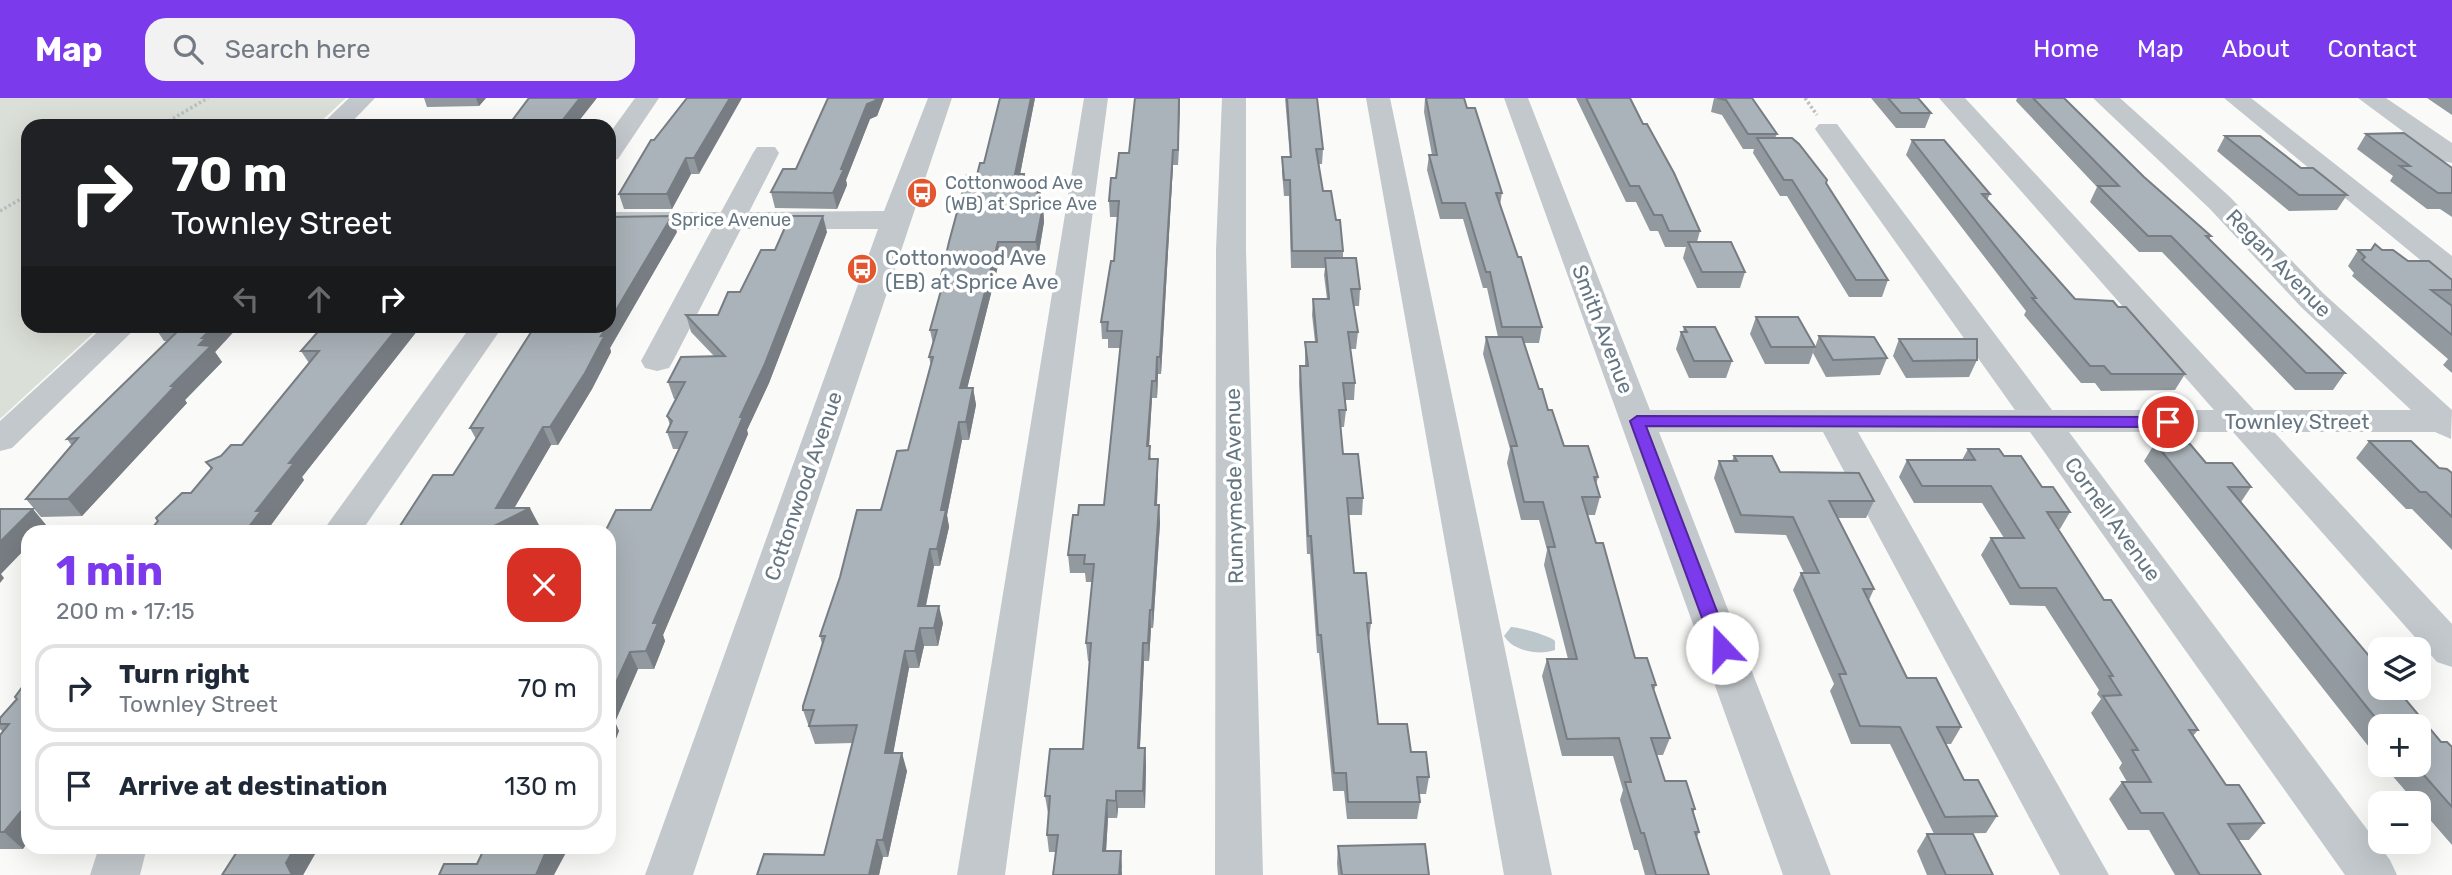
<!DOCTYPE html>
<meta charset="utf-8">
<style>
:root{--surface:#fff;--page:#f2f2f3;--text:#1f2937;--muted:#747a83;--line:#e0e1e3;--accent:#7c3aed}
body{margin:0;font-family:Rubik,sans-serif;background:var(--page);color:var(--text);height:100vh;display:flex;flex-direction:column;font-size:26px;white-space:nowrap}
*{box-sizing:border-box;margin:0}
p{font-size:23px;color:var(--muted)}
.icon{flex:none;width:38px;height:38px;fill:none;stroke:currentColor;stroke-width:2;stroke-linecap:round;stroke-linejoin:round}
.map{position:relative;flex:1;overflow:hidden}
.panel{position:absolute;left:21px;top:427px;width:595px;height:329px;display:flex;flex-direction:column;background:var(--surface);border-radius:21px;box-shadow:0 7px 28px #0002}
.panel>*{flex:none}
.banner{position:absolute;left:21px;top:21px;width:595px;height:214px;border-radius:21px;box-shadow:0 7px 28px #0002;background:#202124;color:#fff;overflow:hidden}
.tools{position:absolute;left:2368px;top:539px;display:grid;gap:14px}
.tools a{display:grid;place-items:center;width:63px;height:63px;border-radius:14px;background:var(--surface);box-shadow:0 7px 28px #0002;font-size:35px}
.pin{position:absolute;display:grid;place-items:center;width:60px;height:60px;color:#fff;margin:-30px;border:4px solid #fff;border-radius:50%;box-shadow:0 2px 7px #0007}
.me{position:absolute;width:77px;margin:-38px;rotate:339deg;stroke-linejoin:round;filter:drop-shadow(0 0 5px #0008)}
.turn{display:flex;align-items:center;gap:24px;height:147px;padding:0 35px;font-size:32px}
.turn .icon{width:91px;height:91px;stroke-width:2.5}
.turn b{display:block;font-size:49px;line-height:60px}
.lanes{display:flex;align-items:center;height:66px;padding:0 35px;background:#0003;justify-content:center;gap:35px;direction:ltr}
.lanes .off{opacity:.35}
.round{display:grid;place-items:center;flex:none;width:74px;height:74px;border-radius:21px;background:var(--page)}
.overview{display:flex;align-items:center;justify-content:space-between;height:119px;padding:0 35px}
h1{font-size:42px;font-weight:700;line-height:52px;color:var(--accent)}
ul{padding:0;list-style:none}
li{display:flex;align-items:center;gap:21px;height:88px;margin:0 14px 10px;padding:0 21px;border:4px solid var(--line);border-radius:21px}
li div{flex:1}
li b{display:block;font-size:26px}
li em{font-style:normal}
header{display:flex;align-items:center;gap:42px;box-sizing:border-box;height:98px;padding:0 35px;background:var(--accent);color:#fff}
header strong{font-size:33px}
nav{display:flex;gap:38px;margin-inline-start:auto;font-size:24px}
.search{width:490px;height:63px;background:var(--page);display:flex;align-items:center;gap:18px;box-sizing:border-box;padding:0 24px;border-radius:21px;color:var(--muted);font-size:26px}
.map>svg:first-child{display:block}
.green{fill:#dadfd7}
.water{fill:#bbc7cb}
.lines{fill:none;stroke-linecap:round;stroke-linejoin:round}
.path{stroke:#bbbfc2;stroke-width:3.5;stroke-dasharray:2.5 2.5;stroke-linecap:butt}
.minor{fill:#c3c8cc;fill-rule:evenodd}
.wall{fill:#929a9f}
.shaded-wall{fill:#777d82}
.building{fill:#aab3b9;stroke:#777d82;stroke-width:2}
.route{fill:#7c3aed;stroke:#51269a;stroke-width:2}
.labels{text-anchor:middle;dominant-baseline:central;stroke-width:7;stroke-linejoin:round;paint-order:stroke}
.far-poi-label{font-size:18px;fill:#657683;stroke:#fff;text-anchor:start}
.far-street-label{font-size:18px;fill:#657683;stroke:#fff}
.poi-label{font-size:21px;fill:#657683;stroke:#fff;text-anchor:start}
.street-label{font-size:21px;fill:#657683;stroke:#fff}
</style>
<header>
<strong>Map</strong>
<div class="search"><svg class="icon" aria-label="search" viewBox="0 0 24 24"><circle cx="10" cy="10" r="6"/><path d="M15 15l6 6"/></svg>Search here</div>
<nav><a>Home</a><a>Map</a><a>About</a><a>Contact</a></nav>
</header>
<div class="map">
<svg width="2452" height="777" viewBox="0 0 2452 777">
<rect width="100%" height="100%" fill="#fafaf8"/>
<!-- green -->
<path class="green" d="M0,0H346L316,28H28V228H101L0,321Z"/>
<!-- water -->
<path class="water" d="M1511,529C1519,529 1550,538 1555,543V552C1539,558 1513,553 1504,538Z"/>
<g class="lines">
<!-- path -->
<path class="path" d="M1805,0L1817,17
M160,28L208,0
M0,113L28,97"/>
<!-- minor -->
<path class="minor" d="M349,0H375L348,28H320Z
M635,0H659L618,61L609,63V36Z
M928,0H952L693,777H645L878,131H741L673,263L669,270L657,273L645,270L641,263L712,131L609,132V114H721L753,55L757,49H775L779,55L749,114L884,113Z
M1084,0H1108L1005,777H957Z
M1222,0H1246V152L1263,777H1215L1216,152Z
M1366,0H1390L1552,777H1504Z
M1504,0H1528L1650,312H2015L1815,31L1819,26H1837L2052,312H2214L1939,0H1965L2254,312H2411L2301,209L2210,111L2093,0H2120L2230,99L2323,195L2452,312L2451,341L2435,334H2274L2452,526V569L2437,564L2233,334H2069L2390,762L2397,777H2345L2030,334H1858L2109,777H2060L1823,334H1659L1831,777H1783Z
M2224,0H2251L2452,158V182L2441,179Z
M2358,0H2386L2452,45V65L2443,63Z
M104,228H138L12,350L0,353V323Z
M471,228H503L361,434H322Z
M99,749H147L140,777H90Z"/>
</g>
<!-- wall -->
<path class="wall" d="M424,0H486L479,8L427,9Z
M687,0L699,76H691L672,111H624L619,96L654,42Z
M828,0H884L877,18L870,21L846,82L847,87L837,111L775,110L771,94L796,71Z
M1035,0L1020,76H1024L1025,82L1041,97L1039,108H1043L1044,124L1038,160H1000L967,290H973L976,307L969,342H962L947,417L949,429L940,468H934L926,508L943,525L938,548H924L919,570H909L893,655L907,673L888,759H883L879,777H757L824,757L853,645L815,646L803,612L822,546L820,538L908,352L931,268L929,259L933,246L930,232L943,187L941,178L977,77L984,65Z
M1180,0L1178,67H1173L1161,276H1158L1157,300H1152L1149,348L1151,361L1158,378L1157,407H1159L1160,425L1153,530H1151L1149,563H1144L1140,650H1145L1146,667L1145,710H1118L1117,720H1108L1106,753H1121L1122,770L1056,754H1049L1047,737L1049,715H1048L1045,698L1083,651L1090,563H1088L1086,545L1092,484H1086L1085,475H1070L1068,457L1078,417L1104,407L1120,250H1108V241H1102L1101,224L1114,163L1118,119H1110L1109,103L1116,80L1129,55Z
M1285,0H1317L1323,51L1322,66H1319L1323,93L1336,122L1343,153V160L1360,191L1359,208H1354L1358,234L1356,251H1350L1355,285L1354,302H1345L1346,312L1344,329H1340L1343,356L1363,400L1362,417H1348L1354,475L1371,525L1369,542L1378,626L1411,654L1429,679L1426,696H1419L1420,704L1417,721H1347L1344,693H1333L1319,555H1317L1310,456H1307L1299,285L1300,268H1305V244H1315L1312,217L1313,201H1327L1324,177L1325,170H1291L1289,98H1284L1282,74V59H1290Z
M1425,0H1464L1467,10L1502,95L1500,107L1542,229L1539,245H1524L1539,291L1564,348L1598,379L1596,387L1600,399L1595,417H1587L1635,560L1656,587L1654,592L1670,640L1663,657H1657L1665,683L1695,711L1693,715L1699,734L1697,739L1709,777H1645L1638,752H1634L1620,702L1623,692L1613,658H1562L1542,578L1547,561H1568L1544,467L1547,452L1539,422H1521L1507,365L1510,351L1483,256L1486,239H1498L1487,190H1483L1463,121H1440L1427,72L1429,57H1432L1424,14Z
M1576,0H1630L1700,133L1697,144L1745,174L1740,190H1697L1683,160L1686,149H1665L1658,133H1650L1636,104H1626Z
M1714,0H1752L1777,36L1775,40L1826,85L1888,182L1882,199H1849L1787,98H1780L1753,55L1754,51H1743L1722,17L1711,14Z
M1871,0H1918L1931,15L1925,30H1896Z
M2017,0H2064L2144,79L2211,138L2209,141L2345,275L2333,292H2295L2162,154H2139L2090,104L2097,89L2016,3Z
M2427,0H2452V17Z
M2366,36L2452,70V119L2440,111H2427L2390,83L2393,78L2357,51Z
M2225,38L2301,70L2347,97L2337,112L2289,113L2217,53Z
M1912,42L1990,96L1987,102L2075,201L2185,276L2175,292L2101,293L2095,285H2081L2024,217L2026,213L1906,57Z
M677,134L610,250L611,254L592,291L558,347H551L514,410L539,427L525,434H396L453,377L476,341L470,330Z
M827,134L769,285L747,332L748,336L663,537L665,543L654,571H638L615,624L619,633L609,658V434L651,412L679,351H673L667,334L670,327L667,318L676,301H674L668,284L714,258L691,234L686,217H718L740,194L775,152Z
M2358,152H2382L2452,182V275L2443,267L2448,261L2352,178L2354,175L2348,168Z
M1756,219L1815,249L1809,266H1765L1750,236Z
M154,228H239L215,254L222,264L185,302L187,305L82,418L41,419L26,401L72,348L67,341L168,243H164Z
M323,228H421L302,379L304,382L271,427L273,430L191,395L211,371L206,364L221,358L242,347L309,265L301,253Z
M1684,229L1732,263L1726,280H1689L1676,251L1681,234H1683Z
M1819,238L1887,260L1880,277L1826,279L1813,255Z
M1899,241L1977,262L1969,279L1906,280L1893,258Z
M2369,343L2452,375V452L2412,411H2406L2356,360Z
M2155,345L2206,365L2251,389L2241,404L2441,644L2452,649V747L2418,708V705H2416L2383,667H2418V628H2380V663L2144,363Z
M1968,351L2004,358L2042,389L2070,414L2060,431H2058L2104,502L2198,632L2193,638L2226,687L2264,725L2249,742H2239L2261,777H2175L2149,732H2128L2109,701L2122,684H2127L2119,670L2122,665L2091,615L2101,601L2097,596L2099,592L2045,508L2010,507L1981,457L1991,440H2004L1982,405H1914L1899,379L1907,362H1962Z
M1734,358L1780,374L1874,403L1866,420H1838L1874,491L1869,502L1907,580L1961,629L1951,646H1946L1964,682L1997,718L1986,735L1934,736L1890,646H1851L1830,593L1834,586L1793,492L1801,475H1804L1786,437L1735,435L1714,380L1719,363H1732Z
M28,581L23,751H0V637L3,634L0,631V620L17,601L15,599Z
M1927,736L1993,777H1927L1917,753Z
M1338,748L1429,777H1338L1337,765Z
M200,749H319L303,777H222L239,751H202Z"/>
<!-- shaded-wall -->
<path class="shaded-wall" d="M476,0H486L479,8Z
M580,0H597L575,28H558Z
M730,0H742L699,76L694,60Z
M876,0H884L877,18L870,21L846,82L847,87L837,111L833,95L841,71L867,6Z
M1031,0H1035L1017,92L1015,76Z
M1179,0H1180L1178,67V52Z
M1173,52V67L1161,276L1160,259Z
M686,60L691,76L672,111L667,96Z
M1040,82L1041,97L1036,124L1035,108Z
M1043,108L1044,124L1038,160L1036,144Z
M672,118L677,134L610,250L611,254L592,291L558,347L550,329L601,238L607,228H609V224Z
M823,118L827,134L769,285L747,332L748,336L663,537L665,543L654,571L646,553L653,525Z
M998,144L1000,160L963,307L960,290Z
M214,228H239L215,254L222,264L185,302L187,305L82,418L68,401L171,288L199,247L202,240Z
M399,228H421L302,379L304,382L271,427L273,430L270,434H245L256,413L289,365Z
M1157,259L1158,276L1157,300L1156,283Z
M1152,283V300L1148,365L1147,348Z
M973,290L976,307L969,342L966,324Z
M959,324L962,342L947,417L949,429L940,468L937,451L941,412Z
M543,329L551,347L508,421L530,410L539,427L525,434H482Z
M1158,361V378L1156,425L1155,407Z
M1159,407L1160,425L1153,530L1152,512Z
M33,411L47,428L42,434H28V448L1,476L4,480L0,485V444Z
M930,451L934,468L922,525L918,508Z
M939,508L943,525L938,548L934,530Z
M1150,512L1151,530L1149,563L1148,545Z
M920,530L924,548L919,570L915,553Z
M1143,545L1144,563L1139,667L1138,650Z
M905,553L909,570L890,673L885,655Z
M630,554L638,571L615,624L619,633L609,658V600Z
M1145,650L1146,667L1145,710L1143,693Z
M902,655L907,673L888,759L883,742Z
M1116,693L1118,710L1117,720L1116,703Z
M1107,702L1108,720L1105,770L1103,753Z
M28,705V744L23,751L4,734Z
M877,742L883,759L879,777H869Z
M295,749H319L303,777H292L286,765Z
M548,749H569L554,777H536Z
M1121,753L1122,777H1119Z"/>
<!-- building -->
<path class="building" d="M529,0H580L558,28H508Z
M687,0H730L694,60H686L667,96H619L651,42H654Z
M828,0H876L875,3L867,6L841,71H844L833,95L771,94L783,71H796Z
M1000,0H1031L1015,76H1024L1023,82H1040L1035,108H1043L1036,144H998L960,290H973L966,324H959L941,412H946L937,451H930L918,508H939L934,530H920L915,553H905L885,655H902L883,742H877L869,777H757L764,756L824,757L857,627L809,628L814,612H803V608L825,538H820L840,479L857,412H881L897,353L908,352L933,259H929L937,232H930L945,178H941L949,144L967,77H977L980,65H984Z
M1135,0H1179L1178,52H1173L1160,259H1157L1156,283H1152L1147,348H1150L1149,361H1158L1155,407H1159L1152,512H1150L1148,545H1143L1138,650H1145L1143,693H1116V703L1107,702L1103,753H1121L1119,777H1053L1058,737H1047L1050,698H1045L1050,651H1083L1091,545H1086L1094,466H1084L1085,457H1068L1073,417H1078L1079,407H1104L1122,233H1107L1108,224H1101L1111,163H1114L1119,103H1109L1111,80H1116L1119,55H1129Z
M1287,0H1317L1323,51H1316L1323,93H1331L1336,122H1340L1343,153H1292L1290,82H1284L1282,59H1291Z
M1426,0H1464L1467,10H1475L1502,95H1496L1518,159H1521L1542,229H1502L1490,174H1486L1465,105H1442L1429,57H1437Z
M1586,0H1630L1643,26H1647L1674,75L1700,133H1669L1662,117H1654L1639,88H1630Z
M1717,0H1752L1777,36H1748L1726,2Z
M1888,0H1918L1931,15H1901Z
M2033,0H2064L2144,79L2211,138H2206L2345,275H2306L2171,138H2148L2098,88H2119Z
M2404,35L2452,70V95H2438L2400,68H2410L2366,36Z
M2225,38H2260L2301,70H2313L2347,97H2299Z
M1757,40H1792L1799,46L1827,82L1826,85L1888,182H1856L1792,82H1784Z
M1912,42H1944L1990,96H1982L2075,201L2113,203L2118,209H2126L2185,276H2111L2104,268H2090L2032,200H2036Z
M672,118L609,224V119Z
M790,118H823L764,268L740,319H743L653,525H658L646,553L630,554L609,600V434H605L616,412H651L687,334H667L672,323L667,318L685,284H668L681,259L725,258L686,217H718L728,194H740L761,152H775Z
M1688,144H1731L1745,174H1702Z
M2375,146L2382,152H2393L2408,163H2429L2452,182V192H2431L2452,208V237L2362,162L2365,159L2358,152H2371Z
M1325,160H1356L1360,191H1351L1358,234H1348L1355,285H1343L1346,312H1339L1343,356H1358L1363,400H1347L1354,475H1366L1371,525H1367L1378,626H1407L1411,654H1426L1429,679H1417L1420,704H1348L1346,675H1334L1321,537H1318L1311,438H1308L1300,268H1308L1305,244H1317L1313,201H1329Z
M1756,219H1798L1815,249H1771Z
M183,228H214L202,240H206L199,247L211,248L171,288H175L68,401H26L78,340L67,341Z
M323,228H399L289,365H294L256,413H261L245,434H149L158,423L156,420L182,395H191L212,370L206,364L221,358L231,347H242L319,253H301Z
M535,228H607L601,238L605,237L585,275L550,329H543L496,410H530L482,434H396L433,377H453L483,330H470Z
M1684,229H1715L1732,263H1694L1681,234H1687Z
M1819,238L1874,239L1887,260L1833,262Z
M1486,239H1522L1539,291H1542L1548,312H1552L1564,348H1588L1598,379H1594L1600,399H1582L1596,445H1603L1635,560H1647L1656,587H1652L1670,640H1651L1665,683H1686L1695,711H1692L1699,734H1695L1709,777H1656L1644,735H1641L1625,684H1631L1619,640L1567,641L1547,561H1577L1548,449H1555L1543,404H1524L1511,348H1517Z
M1899,241H1977V262L1913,263Z
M2369,343H2411L2439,370L2447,371L2452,375V419L2426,394H2420Z
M2155,345L2190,346L2206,365H2232L2251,389H2228L2380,571V590H2396L2441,644H2447L2452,649V709L2415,667H2418V628H2382Z
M1968,351H1999L2004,358H2021L2042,389H2053L2070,414H2047L2104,502H2111L2198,632H2189L2226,687H2239L2264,725L2228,726L2261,777H2200L2163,715H2141L2122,684H2151L2132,652H2138L2103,598L2121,597L2109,578H2113L2056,490H2020L1991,440H2024L1991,388H1922L1907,362H1975Z
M1734,358H1772L1780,374L1859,375L1874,403H1829L1874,491H1863L1907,580H1936L1961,629H1937L1964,682H1978L1997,718L1945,719L1900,629L1860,628L1839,576H1846L1801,475H1819L1793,419L1741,417L1719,363H1737Z
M0,411H33L0,444Z
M28,581V705L4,734H0V637L9,626H0V620L17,601L15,599Z
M1927,736H1973L1993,777H1946Z
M1425,746L1429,777H1342L1338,748Z
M240,749H295L286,765L292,777H222Z
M485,749H548L536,777H439L444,766H477Z"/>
<!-- route -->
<path class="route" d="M1637,318L2168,319L2175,324L2168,329L1646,328L1731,550L1722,557L1713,550L1630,323Z"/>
<!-- icons -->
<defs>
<g id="bus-disc" transform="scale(1.575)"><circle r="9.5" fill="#e4572e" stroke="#fff"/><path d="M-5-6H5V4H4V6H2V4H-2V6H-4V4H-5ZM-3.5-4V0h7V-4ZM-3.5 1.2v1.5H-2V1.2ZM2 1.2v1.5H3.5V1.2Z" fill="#fff"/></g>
</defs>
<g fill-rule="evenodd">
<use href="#bus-disc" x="922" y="95"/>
<use href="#bus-disc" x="862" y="171"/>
</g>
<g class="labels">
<!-- far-poi labels -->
<g class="far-poi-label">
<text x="945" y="85">Cottonwood Ave<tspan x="945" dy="21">(WB) at Sprice Ave</tspan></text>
</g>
<!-- far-street labels -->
<g class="far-street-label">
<text x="731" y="122">Sprice Avenue</text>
</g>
<!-- poi labels -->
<g class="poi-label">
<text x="885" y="159">Cottonwood Ave<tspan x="885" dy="24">(EB) at Sprice Ave</tspan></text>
</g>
<!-- street labels -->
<g class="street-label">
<text transform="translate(2279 165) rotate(46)">Regan Avenue</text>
<text transform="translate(1603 231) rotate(69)">Smith Avenue</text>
<text x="2297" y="323">Townley Street</text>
<text transform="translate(803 388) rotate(-71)">Cottonwood Avenue</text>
<text transform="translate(1234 388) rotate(-91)">Runnymede Avenue</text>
<text transform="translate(2113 421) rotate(54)">Cornell Avenue</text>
</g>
</g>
</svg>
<div class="tools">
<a><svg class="icon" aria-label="layers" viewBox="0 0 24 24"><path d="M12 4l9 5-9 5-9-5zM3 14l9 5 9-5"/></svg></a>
<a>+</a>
<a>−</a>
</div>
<div class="pin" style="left:2168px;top:324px;background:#d93025"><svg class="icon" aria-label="arrive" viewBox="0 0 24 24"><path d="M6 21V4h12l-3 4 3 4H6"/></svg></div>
<svg class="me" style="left:1722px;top:550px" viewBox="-20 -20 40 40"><circle r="19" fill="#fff"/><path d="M0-13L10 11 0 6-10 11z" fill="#7c3aed"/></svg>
<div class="banner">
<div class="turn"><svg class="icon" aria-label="right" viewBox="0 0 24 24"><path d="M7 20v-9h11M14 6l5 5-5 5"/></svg><div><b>70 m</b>Townley Street</div></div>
<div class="lanes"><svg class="icon off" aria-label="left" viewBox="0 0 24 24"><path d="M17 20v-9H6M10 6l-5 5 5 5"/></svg><svg class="icon off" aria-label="ahead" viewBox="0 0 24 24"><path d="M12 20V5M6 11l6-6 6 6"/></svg><svg class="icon" aria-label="right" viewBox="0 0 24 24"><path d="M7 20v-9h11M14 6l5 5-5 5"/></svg></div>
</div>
<section class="panel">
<div class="overview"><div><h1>1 min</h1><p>200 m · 17:15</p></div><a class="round" style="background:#d93025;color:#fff"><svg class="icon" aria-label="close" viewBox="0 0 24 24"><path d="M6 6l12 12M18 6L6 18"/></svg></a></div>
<ul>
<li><svg class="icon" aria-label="right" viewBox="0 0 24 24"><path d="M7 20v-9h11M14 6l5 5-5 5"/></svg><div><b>Turn right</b><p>Townley Street</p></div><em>70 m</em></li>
<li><svg class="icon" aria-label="arrive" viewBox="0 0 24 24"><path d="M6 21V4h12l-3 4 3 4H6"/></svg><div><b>Arrive at destination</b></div><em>130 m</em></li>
</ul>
</section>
</div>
